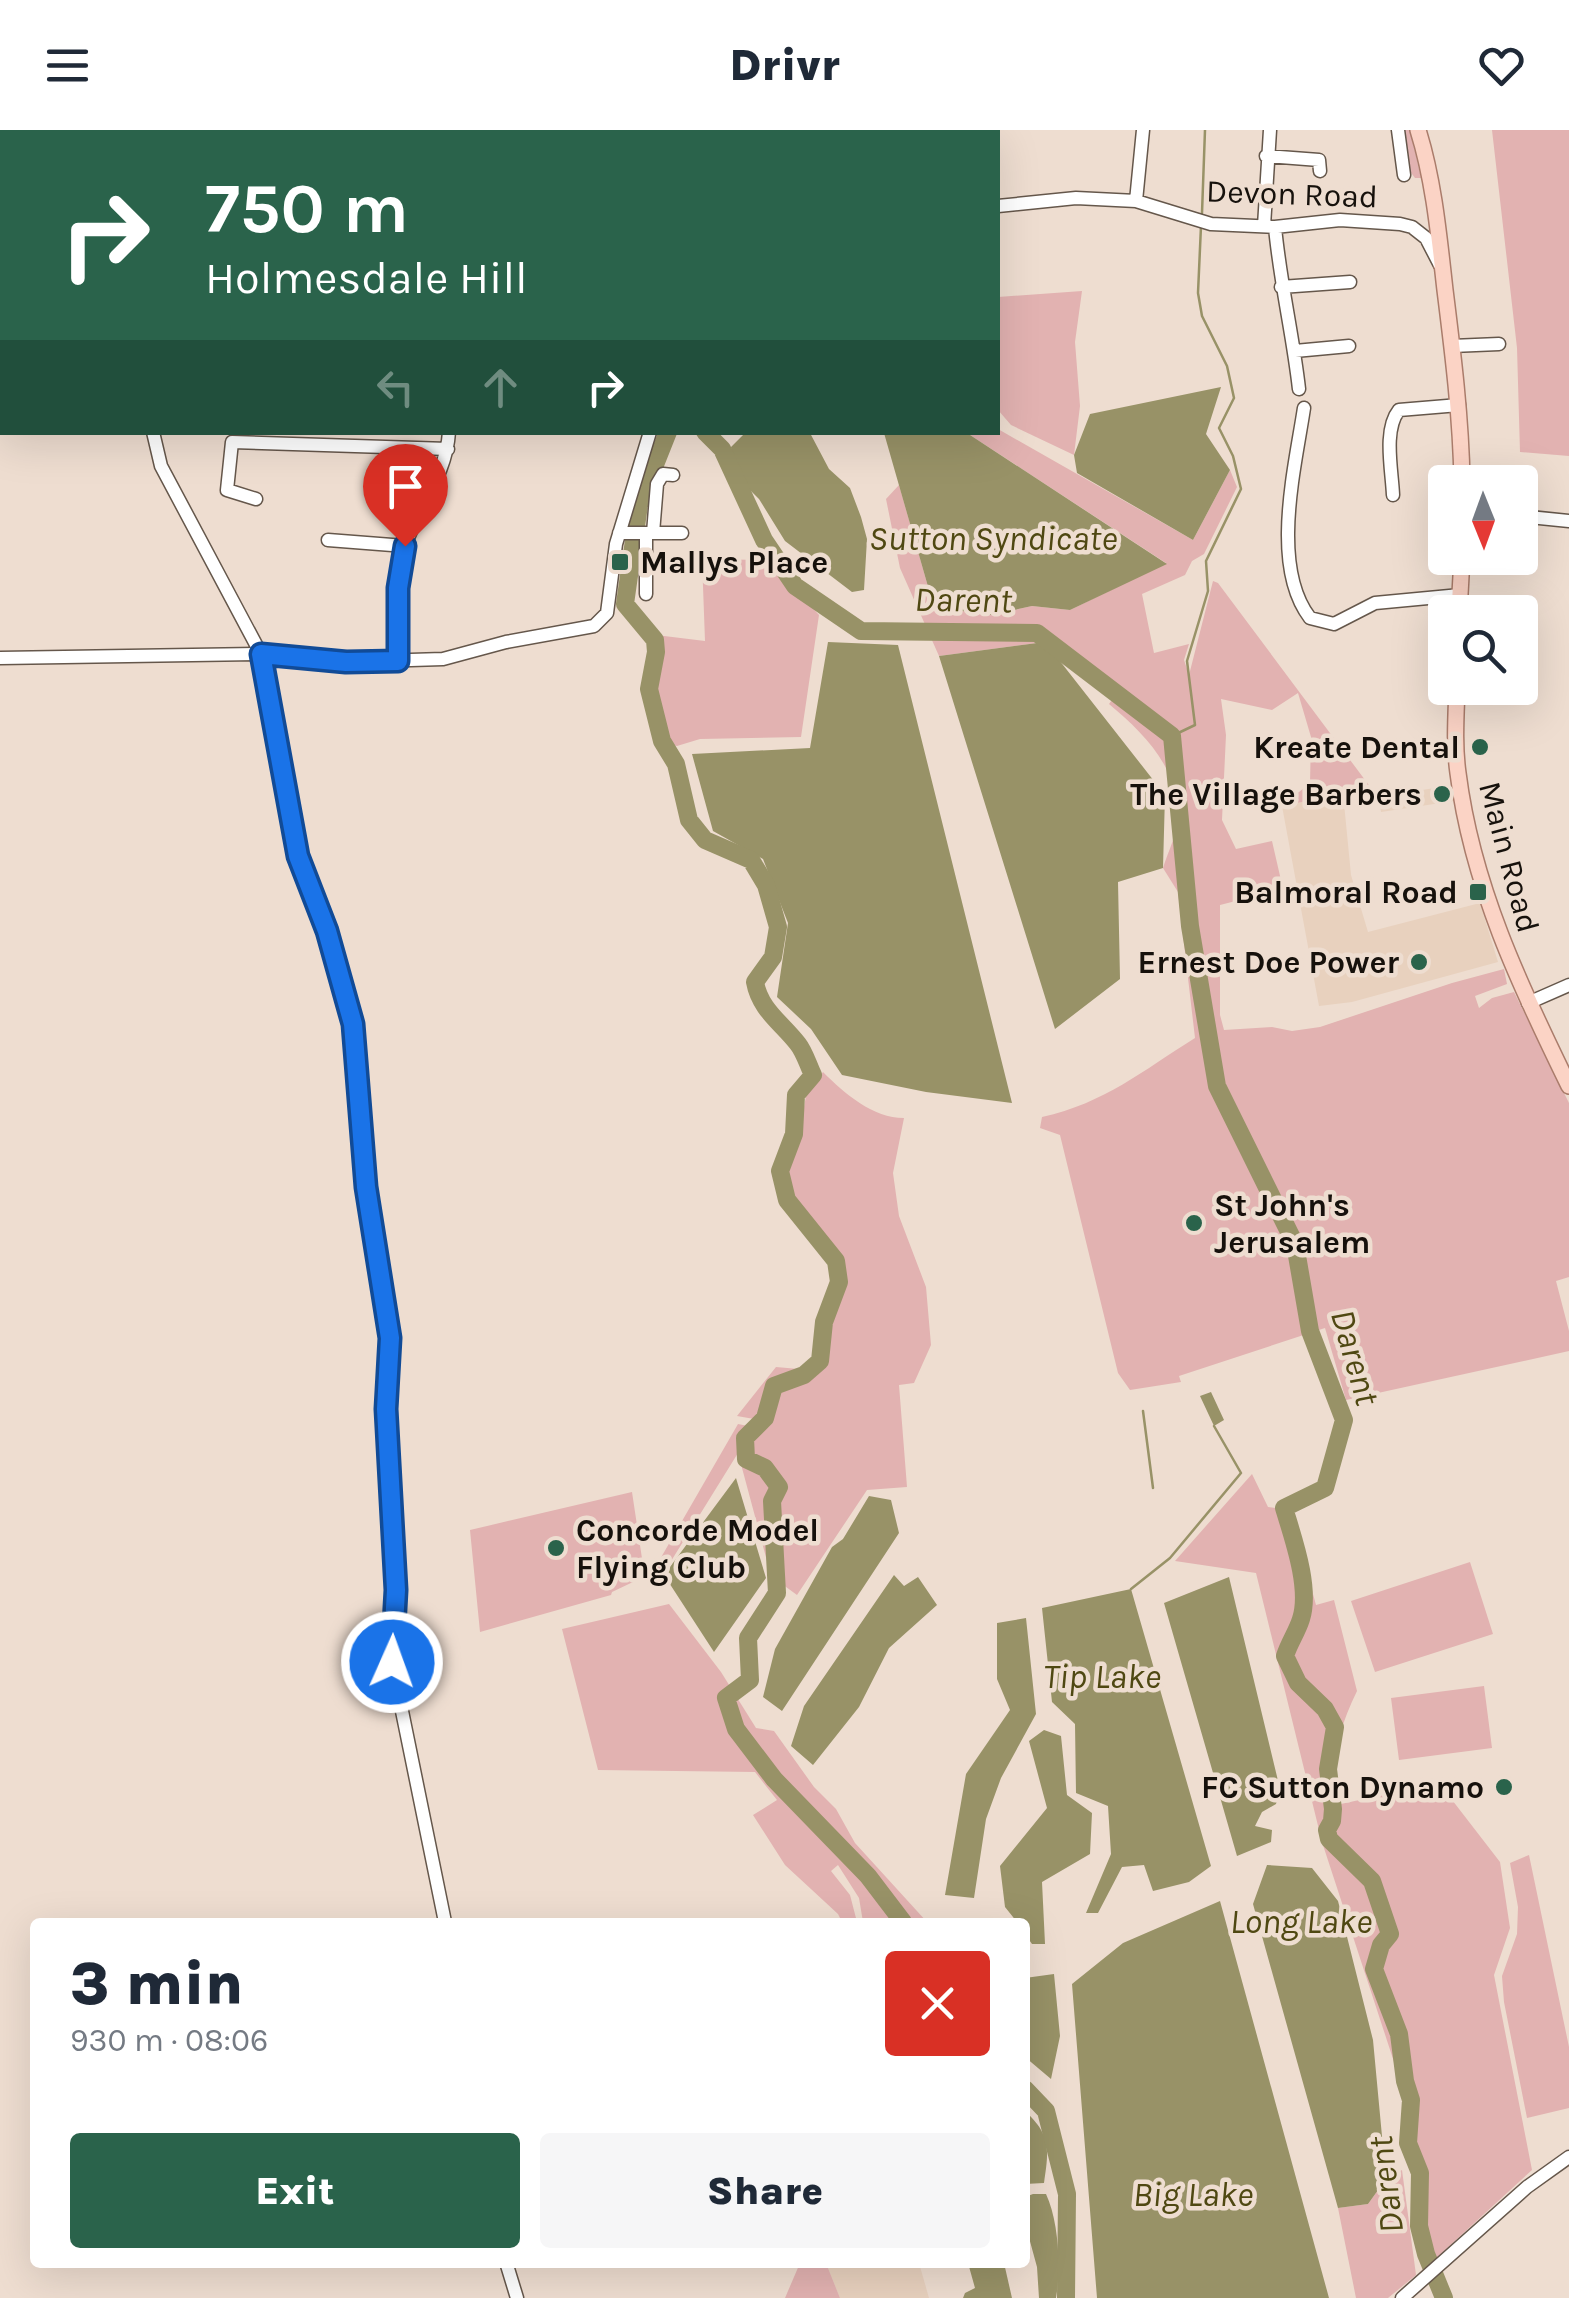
<!DOCTYPE html>
<meta charset="utf-8">
<style>
:root{--surface:#fff;--page:#f6f6f7;--text:#1f2937;--muted:#747a83;--accent:#2a634b}
body{margin:0;font-family:Karla,sans-serif;background:var(--page);color:var(--text);height:100vh;display:flex;flex-direction:column;font-size:38px;white-space:nowrap}
*{box-sizing:border-box;margin:0}
p{font-size:32px;color:var(--muted)}
.icon{flex:none;width:55px;height:55px;fill:none;stroke:currentColor;stroke-width:2;stroke-linecap:round;stroke-linejoin:round}
.map{position:relative;flex:1;overflow:hidden}
.panel{position:absolute;left:30px;top:1788px;width:1000px;height:350px;display:flex;flex-direction:column;background:var(--surface);border-radius:10px;box-shadow:0 10px 40px #0002}
.panel>*{flex:none}
.hud{position:absolute;left:0px;top:0px;width:1000px;height:305px;box-shadow:0 10px 40px #0002;background:#2a634b;color:#fff;overflow:hidden}
.needle{width:65px;rotate:179deg}
.tools{position:absolute;left:1428px;top:335px;display:grid;gap:20px}
.tools a{display:grid;place-items:center;width:110px;height:110px;border-radius:10px;background:var(--surface);box-shadow:0 10px 40px #0002;font-size:50px}
.pin{position:absolute;display:grid;place-items:center;width:85px;height:85px;color:#fff;margin:-102px -42px;border-radius:50% 50% 50% 0;rotate:-45deg;box-shadow:0 0 10px #0007}
.pin .icon{rotate:45deg}
.me{position:absolute;width:110px;margin:-55px;rotate:2deg;stroke-linejoin:round;filter:drop-shadow(0 0 8px #0008)}
.turn{display:flex;align-items:center;gap:35px;height:210px;padding:0 40px;font-size:45px}
.turn .icon{width:130px;height:130px;stroke-width:2.5}
.turn b{display:block;font-size:70px;line-height:85px}
.lanes{display:flex;align-items:center;height:95px;padding:0 40px;background:#0003;justify-content:center;gap:50px;direction:ltr}
.lanes .off{opacity:.35}
.round{display:grid;place-items:center;flex:none;width:105px;height:105px;border-radius:10px;background:var(--page)}
.head{display:flex;align-items:center;justify-content:space-between;height:170px;padding:0 40px}
h1{font-size:60px;font-weight:800;line-height:75px}
.cta{display:flex;gap:20px;margin-top:auto;padding:20px 40px}
.cta a{flex:1;height:115px;border-radius:10px;background:var(--accent);color:#fff;font-size:40px;font-weight:800;line-height:115px;text-align:center}
.cta a+a{background:var(--page);color:var(--text)}
header{display:flex;justify-content:space-between;align-items:center;height:130px;padding:0 40px;background:var(--surface);font-size:45px;font-weight:800}
.map>svg:first-child{display:block}
.built{fill:#e8d1be}
.green{fill:#e2b2b1}
.water{fill:#989267}
.lines{fill:none;stroke-linecap:round;stroke-linejoin:round}
.stream{stroke:#989267;stroke-width:2.5}
.river{stroke:#989267;stroke-width:18}
.minor-casing{stroke:#65574b;stroke-width:15}
.major-casing{stroke:#aa7c6b;stroke-width:18}
.minor{stroke:#fff;stroke-width:12}
.major{stroke:#fbd3c5;stroke-width:15}
.route-casing{stroke:#114b97;stroke-width:25}
.route{stroke:#1a73e8;stroke-width:18}
.poi-dot{fill:#2a634b;stroke:#eeddd0;stroke-width:4}
.labels{text-anchor:middle;dominant-baseline:central;stroke-width:9;stroke-linejoin:round;paint-order:stroke}
.street-label{font-size:32px;fill:#16110c;stroke:#eeddd0}
.poi-label{font-size:32px;font-weight:bold;fill:#16110c;stroke:#eeddd0;text-anchor:end}
.water-label{font-size:35px;font-style:italic;fill:#4f4812;stroke:#eeddd0}
</style>
<header><svg class="icon" aria-label="menu" viewBox="0 0 24 24"><path d="M4 6h16M4 12h16M4 18h16"/></svg>Drivr<svg class="icon" aria-label="heart" viewBox="0 0 24 24"><path d="M12 20l-8-8c-3-5 5-10 8-4 3-6 11-1 8 4z"/></svg></header>
<div class="map">
<svg width="1569" height="2168" viewBox="0 0 1569 2168">
<rect width="100%" height="100%" fill="#eeddd0"/>
<!-- built -->
<path class="built" d="M1453,655L1454,671L1381,682L1379,667Z
M1343,663L1351,745L1368,802L1480,773L1498,832L1352,872L1319,876L1282,676Z
M826,2133H919L929,2168H840Z"/>
<!-- green -->
<path class="green" d="M1401,0H1410L1421,48H1415L1409,40Z
M1492,0H1569V326L1520,322L1517,218Z
M1082,161L1075,212L1080,276L1074,325L1011,295L998,280V167Z
M998,299L1193,410L1230,340L1237,357L1204,424L1192,431L1185,445L1142,464L1154,523L1189,514L1184,530L1189,545L1213,451L1218,453L1371,658L1282,676L1310,653L1311,607L1298,563L1272,580L1221,569L1226,605L1222,690L1236,719L1272,711L1283,759L1220,775V885L1224,900L1272,897L1292,901L1320,897L1452,853L1504,839L1507,854L1475,866L1479,878L1492,868L1514,862L1569,973V1147L1556,1151L1569,1201V1221L1346,1270L1325,1198L1179,1246L1181,1252L1130,1260L1118,1243L1060,1005L1040,998L1042,987C1105,973 1142,941 1195,908L1178,762L1163,738C1168,722 1178,702 1178,685C1178,638 1144,603 1109,574L1120,559L1049,502L1045,512L939,526L900,438L886,369L899,355L929,460L992,485L1032,476L1070,480L1166,433L967,303L998,302Z
M702,429L769,430L819,485L801,607L700,609L677,616L668,614L653,560L658,529L656,505L705,511Z
M823,942C845,964 873,988 904,988L893,1043L899,1086L926,1157L931,1215L914,1253L899,1255L907,1357L867,1360L797,1465L771,1446L738,1323L655,1457L648,1450L738,1294L758,1298L765,1291L737,1286L776,1237L821,1241L843,1149L834,1119L789,1066L787,1038L798,1010L806,966Z
M1252,1344L1268,1377L1290,1380L1316,1475L1334,1470L1357,1561C1338,1600 1330,1632 1336,1675L1439,1653L1500,1732L1510,1798L1494,1845L1532,2040L1433,2131L1421,2091L1423,2042L1412,2013L1414,1971L1403,1920L1396,1938L1322,1712L1256,1443L1175,1431Z
M632,1362L643,1435L649,1437L633,1452L612,1462L611,1465L480,1502L470,1400Z
M1470,1432L1493,1504L1375,1542L1351,1471Z
M669,1474L721,1542L756,1598L774,1601L814,1657L836,1679L855,1713L927,1792H863L859,1768L838,1735L831,1741L850,1765L857,1792H842L838,1784L785,1735L753,1685L777,1670L755,1642L598,1640L562,1499Z
M1484,1556L1492,1618L1399,1630L1391,1568Z
M1529,1725L1569,1917V1978L1527,1988L1504,1872L1502,1846L1517,1804L1518,1777L1510,1733Z
M1402,2040L1416,2145L1388,2168H1356L1338,2078L1368,2074L1386,2049Z
M800,2133H826L840,2168H785Z"/>
<!-- water -->
<path class="water" d="M1221,257L1206,304L1230,340L1193,410L1077,343L1074,325L1090,284Z
M746,302L810,303L829,339L850,358L861,387L867,409L864,460L852,462L785,411L759,369L744,354L732,328L731,317Z
M884,303H967L1167,434L1070,480L1032,476L992,485L940,478L929,460Z
M828,512L898,515L1012,973L926,962L842,945L811,899L777,867L788,793L763,729L713,701L692,624L810,618Z
M1045,512L1165,665L1163,738L1118,752L1120,849L1055,899L939,526Z
M1211,1262L1224,1290L1214,1296L1200,1266Z
M736,1348L766,1448L714,1522L664,1445Z
M869,1366L891,1370L899,1403L782,1581L763,1567L775,1519L832,1417L843,1409Z
M894,1445L904,1456L918,1447L937,1475L889,1518L859,1577L813,1635L791,1616L804,1576Z
M1229,1447L1280,1659L1276,1674L1262,1682L1255,1696L1272,1700L1271,1712L1237,1726L1164,1473Z
M1131,1459L1211,1736L1189,1752L1153,1761L1144,1735L1122,1737L1098,1783H1086L1111,1724L1108,1676L1076,1663L1075,1594L1052,1572L1042,1478Z
M1026,1488L1036,1584L1001,1648L986,1689L974,1768L945,1765L966,1644L1010,1580L997,1549V1493Z
M1044,1600L1061,1606L1067,1665L1092,1683L1090,1724L1042,1752L1045,1814H1032L1025,1804V1792H1017L1005,1777L1000,1736L1047,1678L1029,1611Z
M1267,1735L1312,1738L1338,1771L1373,1910L1386,2049L1368,2074L1338,2078L1253,1774Z
M1220,1771L1329,2168H1097L1072,1854L1123,1813Z
M1054,1844L1060,1906L1051,1949L1025,1927V1848Z
M1025,1981C1051,2005 1049,2019 1044,2053L1025,2054Z
M1033,2064H1046C1059,2092 1061,2139 1056,2168H1039L1037,2137L1025,2093V2067Z
M968,2133H1004L1012,2168H963L965,2163L975,2158Z"/>
<g class="lines">
<!-- stream -->
<path class="stream" d="M1202,83L1205,0
M1172,606L1195,595L1187,531L1208,461L1206,431L1241,359L1233,326L1219,298L1234,268L1227,236L1202,186L1198,163L1201,96
M1143,1281L1153,1358
M1131,1459L1170,1428L1241,1343L1214,1296
M1280,1659H1289"/>
<!-- river -->
<path class="river" d="M752,0V2
M668,302L639,375L625,474L655,510L656,522L649,559L662,611L676,634L689,690L705,710L751,730L766,755L778,797L773,827L755,852C760,880 782,893 798,914C805,923 808,935 813,945L796,965L794,1004L780,1041L787,1070L836,1131L839,1152L824,1192L820,1231L804,1245L774,1256L765,1288L745,1308L746,1329L765,1338L779,1357L772,1371L777,1463L748,1508L750,1550L726,1568L736,1599L774,1649L868,1746L903,1792
M705,302L722,319L764,410L795,456L861,501L1037,503L1172,606L1190,796L1217,956L1295,1114L1310,1201L1344,1290L1325,1358L1284,1378C1293,1408 1311,1458 1301,1489C1297,1502 1289,1513 1285,1526L1298,1553L1325,1579L1335,1597L1328,1639L1333,1679L1332,1691L1327,1700L1329,1709L1372,1751L1390,1804L1381,1815L1374,1839L1399,1904L1405,1951L1411,1970L1408,2013L1420,2043L1419,2096L1426,2124L1444,2168
M1025,1959L1046,1981L1067,2064L1066,2168"/>
<!-- minor casing -->
<g class="minor-casing">
<path id="minor" d="M72,0V2
M205,0L206,2
M397,0L409,2
M1398,0L1404,45
M584,2V0
M899,2L900,0
M1266,26L1319,30L1320,41
M1136,71L1143,0
M998,76L1076,68L1136,71L1211,94L1275,97L1340,90L1400,94L1412,97L1426,108L1440,135
M1264,96L1270,0
M1275,97C1280,152 1293,205 1299,259
M1281,157L1350,152
M1452,216L1499,214
M1295,221L1349,216
M1304,278C1295,338 1270,436 1310,488L1334,494L1375,473L1460,465
M153,302L161,336L261,524L298,725L327,801L353,895L366,1057L390,1208L387,1279L395,1460L392,1532L445,1792
M1393,365C1392,340 1383,300 1399,280L1459,275
M256,369L227,360L232,312L448,319
M1520,386L1569,391
M619,403H682
M653,403L657,354L663,344L673,345
M646,405V464
M328,410L405,416
M0,528L261,524L346,532L443,529L506,512L594,496L607,483L616,414L650,302
M398,531C398,495 394,455 404,420C416,378 446,348 449,302
M1528,873L1569,855
M506,2132L517,2168
M1402,2168L1527,2057L1569,2027"/>
</g>
<!-- major casing -->
<g class="major-casing">
<path id="major" d="M1418,0C1434,51 1439,107 1445,160C1453,224 1461,288 1462,352
M1459,482L1462,428
M1457,558C1456,586 1454,615 1458,643C1472,755 1520,856 1569,956"/>
</g>
<!-- minor -->
<use href="#minor" class="minor"/>
<!-- major -->
<use href="#major" class="major"/>
</g>
<g class="lines">
<!-- route casing -->
<g class="route-casing">
<path id="route" d="M392,1532L396,1460L386,1279L390,1208L366,1057L353,894L327,801L298,726L261,524L346,532L398,531V458L405,416"/>
</g>
<!-- route -->
<use href="#route" class="route"/>
</g>
<!-- markers -->
<g class="poi-dot">
<rect x="610" y="422" width="20" height="20" rx="5"/>
<circle cx="1480" cy="617" r="10"/>
<circle cx="1442" cy="664" r="10"/>
<rect x="1468" y="752" width="20" height="20" rx="5"/>
<circle cx="1419" cy="832" r="10"/>
<circle cx="1194" cy="1093" r="10"/>
<circle cx="556" cy="1418" r="10"/>
<circle cx="1504" cy="1657" r="10"/>
</g>
<g class="labels">
<!-- street labels -->
<g class="street-label">
<text transform="translate(1292 64) rotate(2)">Devon Road</text>
<text transform="translate(1509 727) rotate(75)">Main Road</text>
</g>
<!-- poi labels -->
<g class="poi-label">
<text x="640" y="432" text-anchor="start">Mallys Place</text>
<text x="1460" y="617">Kreate Dental</text>
<text x="1422" y="664">The Village Barbers</text>
<text x="1458" y="762">Balmoral Road</text>
<text x="1399" y="832">Ernest Doe Power</text>
<text x="1214" y="1075" text-anchor="start">St John's<tspan x="1214" dy="37">Jerusalem</tspan></text>
<text x="576" y="1400" text-anchor="start">Concorde Model<tspan x="576" dy="37">Flying Club</tspan></text>
<text x="1484" y="1657">FC Sutton Dynamo</text>
</g>
<!-- water labels -->
<g class="water-label">
<text x="993" y="408">Sutton Syndicate</text>
<text transform="translate(963 470) rotate(1)">Darent</text>
<text transform="translate(1355 1227) rotate(74)">Darent</text>
<text x="1102" y="1546">Tip Lake</text>
<text x="1301" y="1791">Long Lake</text>
<text transform="translate(1386 2055) rotate(-97)">Darent</text>
<text x="1193" y="2064">Big Lake</text>
</g>
</g>
</svg>
<div class="tools">
<a><svg class="needle" viewBox="-14 -14 28 28"><path d="M0-13l5 13h-10z" fill="#e53935"/><path d="M0 13l5-13h-10z" fill="#747a83"/></svg></a>
<a><svg class="icon" aria-label="search" viewBox="0 0 24 24"><circle cx="10" cy="10" r="6"/><path d="M15 15l6 6"/></svg></a>
</div>
<div class="pin" style="left:405px;top:416px;background:#d93025"><svg class="icon" aria-label="arrive" viewBox="0 0 24 24"><path d="M6 21V4h12l-3 4 3 4H6"/></svg></div>
<svg class="me" style="left:392px;top:1532px" viewBox="-20 -20 40 40"><circle r="17" fill="#1a73e8" stroke="#fff" stroke-width="3"/><path d="M0-11L8 9 0 5-8 9z" fill="#fff"/></svg>
<div class="hud">
<div class="turn"><svg class="icon" aria-label="right" viewBox="0 0 24 24"><path d="M7 20v-9h11M14 6l5 5-5 5"/></svg><div><b>750 m</b>Holmesdale Hill</div></div>
<div class="lanes"><svg class="icon off" aria-label="left" viewBox="0 0 24 24"><path d="M17 20v-9H6M10 6l-5 5 5 5"/></svg><svg class="icon off" aria-label="ahead" viewBox="0 0 24 24"><path d="M12 20V5M6 11l6-6 6 6"/></svg><svg class="icon" aria-label="right" viewBox="0 0 24 24"><path d="M7 20v-9h11M14 6l5 5-5 5"/></svg></div>
</div>
<section class="panel">
<div class="head"><div><h1>3 min</h1><p>930 m · 08:06</p></div><a class="round" style="background:#d93025;color:#fff"><svg class="icon" aria-label="close" viewBox="0 0 24 24"><path d="M6 6l12 12M18 6L6 18"/></svg></a></div>
<div class="cta"><a>Exit</a><a>Share</a></div>
</section>
</div>
